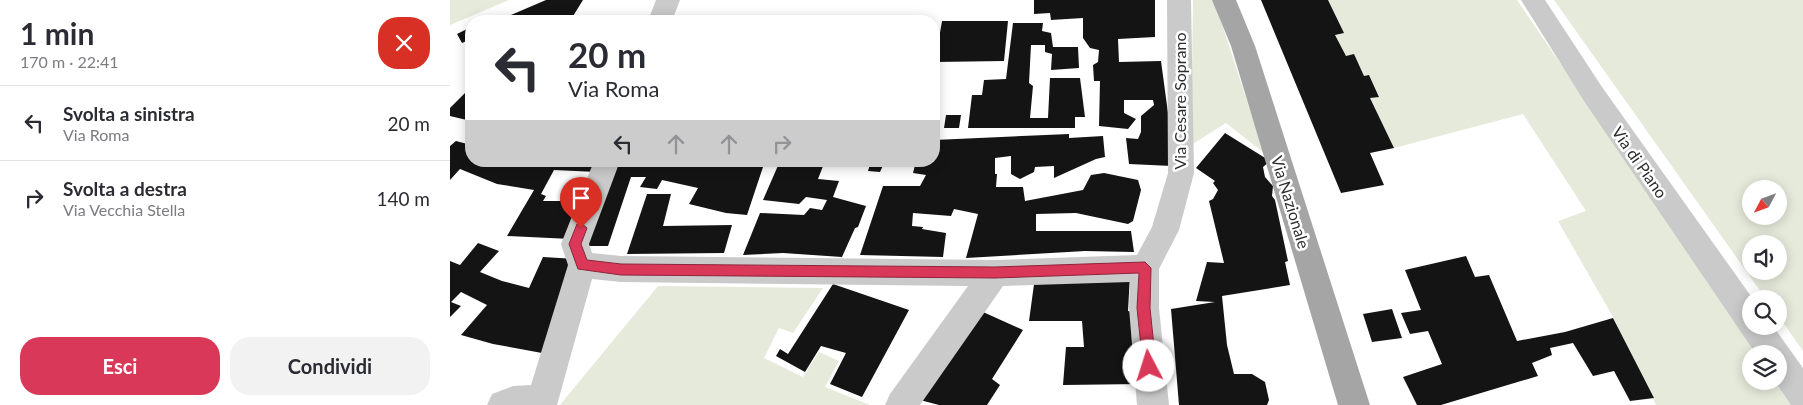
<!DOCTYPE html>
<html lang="it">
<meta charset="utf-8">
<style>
:root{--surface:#fff;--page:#f2f2f3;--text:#2b2b33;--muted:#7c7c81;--line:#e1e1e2;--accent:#da3859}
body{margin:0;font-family:Lato,sans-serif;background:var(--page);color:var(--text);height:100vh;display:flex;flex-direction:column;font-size:19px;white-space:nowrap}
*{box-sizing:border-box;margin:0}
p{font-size:16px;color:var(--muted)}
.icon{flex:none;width:28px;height:28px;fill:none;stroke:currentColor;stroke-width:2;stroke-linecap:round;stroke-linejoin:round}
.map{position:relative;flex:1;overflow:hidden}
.panel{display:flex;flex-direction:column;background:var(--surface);width:450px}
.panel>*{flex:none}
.banner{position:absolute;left:15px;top:15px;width:475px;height:152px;border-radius:20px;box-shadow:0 2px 12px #0003;background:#fff;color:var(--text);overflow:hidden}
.needle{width:32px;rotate:229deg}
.controls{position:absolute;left:1292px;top:180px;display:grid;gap:10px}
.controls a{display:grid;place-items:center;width:45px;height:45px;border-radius:50%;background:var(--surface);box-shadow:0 2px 12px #0003;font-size:25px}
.pin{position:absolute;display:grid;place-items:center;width:42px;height:42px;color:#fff;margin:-51px -21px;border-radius:50% 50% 50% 0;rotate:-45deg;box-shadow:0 0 5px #0007}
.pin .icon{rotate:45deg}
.me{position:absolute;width:55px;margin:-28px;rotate:355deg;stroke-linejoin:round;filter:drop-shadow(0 0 4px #0008)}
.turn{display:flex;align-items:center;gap:18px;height:105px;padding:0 20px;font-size:22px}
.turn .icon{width:65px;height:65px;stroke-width:2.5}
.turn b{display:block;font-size:35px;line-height:42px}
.lanes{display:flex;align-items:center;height:48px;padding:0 20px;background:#0003;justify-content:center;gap:25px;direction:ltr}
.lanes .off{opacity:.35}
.round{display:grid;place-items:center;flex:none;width:52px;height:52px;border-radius:20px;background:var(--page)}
.head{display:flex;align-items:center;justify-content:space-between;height:85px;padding:0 20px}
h1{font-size:30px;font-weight:700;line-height:38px}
.cta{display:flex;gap:10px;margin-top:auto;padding:10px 20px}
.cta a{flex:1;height:58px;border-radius:20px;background:var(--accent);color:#fff;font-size:20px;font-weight:700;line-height:58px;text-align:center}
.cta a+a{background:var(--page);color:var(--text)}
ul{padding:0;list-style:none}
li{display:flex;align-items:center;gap:15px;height:75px;padding:0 20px;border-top:1px solid var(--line)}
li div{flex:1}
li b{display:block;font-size:19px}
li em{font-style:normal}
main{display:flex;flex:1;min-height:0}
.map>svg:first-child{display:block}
.green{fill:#e5eadb;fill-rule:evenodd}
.building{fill:#141414}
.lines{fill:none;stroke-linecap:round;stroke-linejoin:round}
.minor{fill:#cacaca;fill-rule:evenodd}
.major{fill:#a5a5a5;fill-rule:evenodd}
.route{fill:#da3859;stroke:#8e243a}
.labels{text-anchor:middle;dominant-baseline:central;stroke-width:5;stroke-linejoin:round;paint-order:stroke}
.street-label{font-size:16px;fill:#2d2d2d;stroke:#fff}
</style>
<main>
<section class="panel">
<div class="head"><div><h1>1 min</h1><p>170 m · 22:41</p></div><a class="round" style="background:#d93025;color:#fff"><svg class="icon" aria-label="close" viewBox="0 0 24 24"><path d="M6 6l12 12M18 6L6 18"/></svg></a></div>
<ul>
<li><svg class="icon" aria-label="left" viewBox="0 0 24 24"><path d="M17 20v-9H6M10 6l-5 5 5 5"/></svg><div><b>Svolta a sinistra</b><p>Via Roma</p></div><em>20 m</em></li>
<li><svg class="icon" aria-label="right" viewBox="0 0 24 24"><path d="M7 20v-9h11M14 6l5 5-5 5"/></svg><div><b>Svolta a destra</b><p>Via Vecchia Stella</p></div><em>140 m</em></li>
</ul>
<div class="cta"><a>Esci</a><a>Condividi</a></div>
</section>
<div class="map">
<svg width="1353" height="405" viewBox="0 0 1353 405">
<rect width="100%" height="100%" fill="#fff"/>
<!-- green -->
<path class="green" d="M0,0H59L0,25Z
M743,0H764L814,153L776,123L741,145Z
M878,0H1067L1308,354H1301V381H1327L1343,405H1206L1163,317L1108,221L1136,211L1073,114L944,148L920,98L929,96L919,75L914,76L904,55L896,56L885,35L894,33Z
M1104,0H1353V351L1329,317V299H1316ZM1301,189H1329V216H1301ZM1301,244H1329V271H1301Z
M208,286L373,288L343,333L329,328L314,358L353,377L369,352L389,361L375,387L420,405H110Z"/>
<!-- building -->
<path class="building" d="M96,0H133L120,21H47Z
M584,0H705V37L668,39L669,62L711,61L718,113L722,166L679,164L676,138L688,139L691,132V116L704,105L703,100H674V113L686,119L678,129L649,126L650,81H644L643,65L648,62L649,50L640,48L633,38V18L601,20L600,13L584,14Z
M811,0H878L894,33L885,35L896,56L904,54L914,76L919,75L929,97L920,98L944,148L920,153L934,185L891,193Z
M492,21H558L554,61L485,62Z
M563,23H593L592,31L601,33L603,47H628L629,68L601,70L602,54L595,52V45H581L579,83L583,86L580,118H598L600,78H630L635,117H625V128H518L522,95H532L534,80L556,79Z
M21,27V39L12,43L7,34Z
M21,87V121L0,116V108Z
M484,110H488L487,127H484Z
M496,115H511L509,128H494Z
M775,133L820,161L813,167L815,177L823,186L822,196L825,200L838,261L835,262L840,285L772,296L777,345L784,374H802L815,382L819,400L817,405H729L721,309L765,302L746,301L757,262L774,263L759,201L763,199L768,190L763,183L765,181L746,168Z
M619,134V138L653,136L655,157L646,159L604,178V166L585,167L584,172L570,179L561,174V156L545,158V174H547L546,187H573L575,201L633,190L641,175L654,173L688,180L691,190L683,221L678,224L626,213L586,214V231H681L684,252L635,251L516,258L528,214L504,209L501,216L463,213L462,226L473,227L472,229L496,233L493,257L410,255L433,186H470L476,175L463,173L466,161H484V140Z
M6,141L21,145V161H152L147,172L104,170L91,194L96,196L93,201H110L112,198H139L121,239L57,236L84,190L47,184L10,169L0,180V146Z
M167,161H271L270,164L287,166L290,161H315L297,215L276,213L239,204L248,188L212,180L207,189L190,187L196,177H181L158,246H139L135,238Z
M330,161H375L368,179L389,181L383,197L416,206L408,227L405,228L392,257L333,253L293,255L310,213L354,215L360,208L372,210L377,200L356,197L349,204L313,200Z
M421,161H435L430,172L418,171Z
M197,194H221L213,226L282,225L274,253L177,254Z
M28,243L49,251L30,272L52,281L79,288L93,257L126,259L92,353L43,344L11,335L37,305L11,292L1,302L11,306L0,317V261L10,265Z
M1016,256L1025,277L1039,275L1067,341L1115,332L1163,318L1204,398L1180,401L1164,371L1143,376L1123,343L1100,348L1102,355L1082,363L1088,376L991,405H967L953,377L992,364L978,331L960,334L951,313L971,310L955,270Z
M680,275L678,311L685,312L691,384L613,385L616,347H634L632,321H579L585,277Z
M383,284L459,310L412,397L380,384L396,353L371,346L355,372L326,356L330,349L338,354Z
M942,309L952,338L922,342L913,314Z
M533,312L573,330L542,379L550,385L537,405H489L470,400Z"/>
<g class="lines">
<!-- minor -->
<path class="minor" d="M206,0H230L222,21H198Z
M717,0H741L744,173L729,230L709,269V308L719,405H687L679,308L680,282L553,286L470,405H435L440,394L518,286L171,282L142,279L107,405H37L42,394L63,386L81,385L118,265L111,244L144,161H170L139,244L142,253L171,256L545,260L687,255L702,227L718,173Z
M1071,0H1095L1152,87L1303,299L1301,326H1323L1353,368V405H1341L1325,381H1329V354H1306L1134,101Z"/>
<!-- major -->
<path class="major" d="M762,0H786L805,46L920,405H888L781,46Z"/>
</g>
<!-- route -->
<path class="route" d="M131,223L137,228L131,244L137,260L171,264L545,267L695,262L701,268L700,308L706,366L704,371L699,372L695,371L693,366L687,308L689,273L545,278L171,275L128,269L119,244L127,224Z"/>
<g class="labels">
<!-- street labels -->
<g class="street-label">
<text transform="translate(729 101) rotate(-90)">Via Cesare Soprano</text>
<text transform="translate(1190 162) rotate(55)">Via di Piano</text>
<text transform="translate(841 202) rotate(73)">Via Nazionale</text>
</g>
</g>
</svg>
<div class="controls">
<a><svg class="needle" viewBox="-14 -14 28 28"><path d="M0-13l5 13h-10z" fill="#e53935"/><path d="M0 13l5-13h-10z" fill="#7c7c81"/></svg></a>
<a><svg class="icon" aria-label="sound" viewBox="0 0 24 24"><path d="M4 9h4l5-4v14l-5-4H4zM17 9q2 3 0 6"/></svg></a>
<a><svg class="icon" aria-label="search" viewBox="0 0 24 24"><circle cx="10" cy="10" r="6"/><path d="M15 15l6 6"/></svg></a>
<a><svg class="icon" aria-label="layers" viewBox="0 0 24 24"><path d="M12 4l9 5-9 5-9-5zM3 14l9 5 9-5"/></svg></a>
</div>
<div class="pin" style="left:131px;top:228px;background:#d93025"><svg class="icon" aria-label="arrive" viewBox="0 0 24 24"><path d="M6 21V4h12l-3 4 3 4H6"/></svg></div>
<svg class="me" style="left:699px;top:366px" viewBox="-20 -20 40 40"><circle r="19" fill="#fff"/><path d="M0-13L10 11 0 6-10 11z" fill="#da3859"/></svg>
<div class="banner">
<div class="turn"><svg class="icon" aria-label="left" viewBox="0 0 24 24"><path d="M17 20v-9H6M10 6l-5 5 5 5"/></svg><div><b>20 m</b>Via Roma</div></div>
<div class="lanes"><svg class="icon" aria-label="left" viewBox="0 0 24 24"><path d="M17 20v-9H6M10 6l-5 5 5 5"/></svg><svg class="icon off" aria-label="ahead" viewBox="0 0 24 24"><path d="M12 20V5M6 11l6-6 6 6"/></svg><svg class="icon off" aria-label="ahead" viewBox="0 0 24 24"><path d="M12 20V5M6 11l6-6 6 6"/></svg><svg class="icon off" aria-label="right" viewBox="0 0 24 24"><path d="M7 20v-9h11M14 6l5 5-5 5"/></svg></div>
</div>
</div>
</main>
